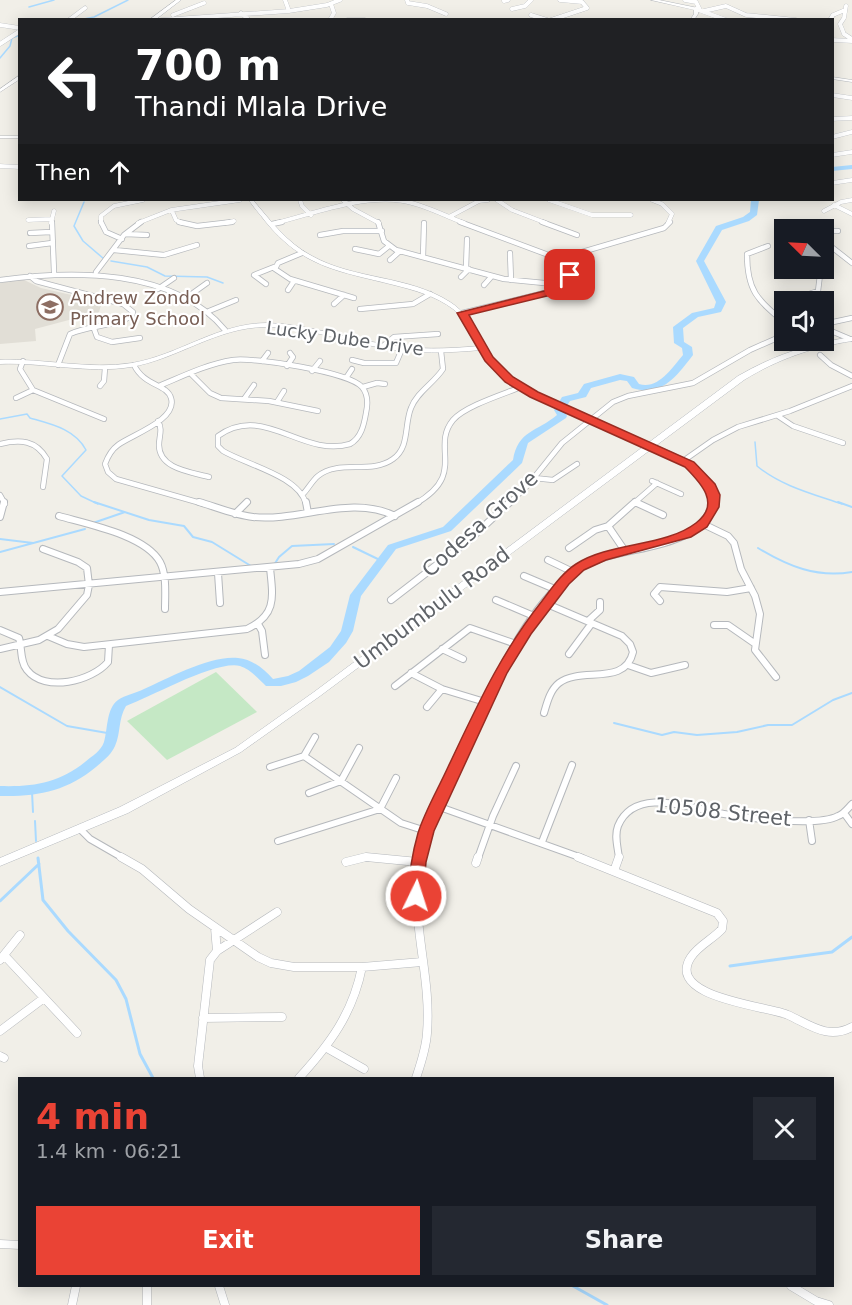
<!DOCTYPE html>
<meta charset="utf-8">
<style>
:root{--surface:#171b24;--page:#242831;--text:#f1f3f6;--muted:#9ea1a6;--accent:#ea4335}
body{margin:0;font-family:"DejaVu Sans",sans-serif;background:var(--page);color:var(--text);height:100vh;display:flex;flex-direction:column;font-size:22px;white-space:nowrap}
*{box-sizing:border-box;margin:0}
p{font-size:20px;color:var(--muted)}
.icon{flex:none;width:33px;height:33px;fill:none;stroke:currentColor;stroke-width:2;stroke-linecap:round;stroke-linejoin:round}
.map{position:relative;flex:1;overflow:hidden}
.details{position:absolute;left:18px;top:1077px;width:816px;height:210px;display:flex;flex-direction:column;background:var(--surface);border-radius:0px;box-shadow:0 3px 15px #0003}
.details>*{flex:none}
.guide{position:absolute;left:18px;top:18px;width:816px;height:183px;border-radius:0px;box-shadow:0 3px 15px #0003;background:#202124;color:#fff;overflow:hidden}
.needle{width:39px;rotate:294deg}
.fabs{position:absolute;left:774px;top:219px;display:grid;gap:12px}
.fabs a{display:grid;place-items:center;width:60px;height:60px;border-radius:0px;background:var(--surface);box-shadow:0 3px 15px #0003;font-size:30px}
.pin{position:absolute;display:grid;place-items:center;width:51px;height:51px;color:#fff;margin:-26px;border-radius:12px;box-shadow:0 3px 9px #0006}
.me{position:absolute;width:66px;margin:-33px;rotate:4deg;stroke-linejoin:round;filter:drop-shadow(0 0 4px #0008)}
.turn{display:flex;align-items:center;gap:21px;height:126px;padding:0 18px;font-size:27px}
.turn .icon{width:78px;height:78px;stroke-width:2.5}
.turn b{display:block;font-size:42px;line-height:51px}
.then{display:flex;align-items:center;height:57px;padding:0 18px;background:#0003;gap:12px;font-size:22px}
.round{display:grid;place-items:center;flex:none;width:63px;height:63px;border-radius:0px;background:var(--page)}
.head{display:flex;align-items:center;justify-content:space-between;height:102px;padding:0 18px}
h1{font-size:36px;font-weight:700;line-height:45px;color:var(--accent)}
.cta{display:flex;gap:12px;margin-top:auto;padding:12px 18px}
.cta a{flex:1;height:69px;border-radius:0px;background:var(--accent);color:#fff;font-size:24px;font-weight:700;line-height:69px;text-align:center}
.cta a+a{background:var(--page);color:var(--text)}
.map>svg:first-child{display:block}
.education{fill:#e1ded6}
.green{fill:#c5e8c5}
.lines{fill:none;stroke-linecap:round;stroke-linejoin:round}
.stream-far2{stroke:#aadaff;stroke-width:1.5}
.stream-far1{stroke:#aadaff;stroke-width:2}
.stream{stroke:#aadaff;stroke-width:3}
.river{fill:#aadaff;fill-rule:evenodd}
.minor-far3-casing{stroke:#b5b8bc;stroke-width:4.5}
.minor-far2-casing{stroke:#b5b8bc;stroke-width:6}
.minor-far1-casing{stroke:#b5b8bc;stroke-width:8}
.minor-casing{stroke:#b5b8bc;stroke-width:9}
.tertiary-casing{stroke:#b5b8bc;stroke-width:1}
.secondary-casing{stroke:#b6babf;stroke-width:1}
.minor-far3{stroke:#fff;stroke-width:4}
.minor-far2{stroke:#fff;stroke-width:4.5}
.minor-far1{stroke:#fff;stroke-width:6}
.minor{stroke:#fff;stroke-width:8}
.tertiary{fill:#fff;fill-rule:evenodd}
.secondary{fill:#fff;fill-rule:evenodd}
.route{fill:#ea4335;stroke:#982c22;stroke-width:1.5}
.labels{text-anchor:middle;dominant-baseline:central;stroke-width:4.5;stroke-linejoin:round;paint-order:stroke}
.far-education-label{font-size:18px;fill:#785e54;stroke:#fff;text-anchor:start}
.far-street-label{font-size:18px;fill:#5f6368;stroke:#fff}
.street-label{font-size:21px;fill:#5f6368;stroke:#fff}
</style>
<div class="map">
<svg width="852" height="1305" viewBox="0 0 852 1305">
<rect width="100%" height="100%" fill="#f1efe8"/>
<!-- education -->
<path class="education" d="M22,279L41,288L102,302L99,312L35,329L36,341L0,344V283Z"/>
<!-- green -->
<path class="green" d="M216,672L257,712L167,760L127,721Z"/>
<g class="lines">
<!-- stream-far2 -->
<path class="stream-far2" d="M29,7L54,0
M79,20L94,17L128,0
M0,58L10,46L12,38L20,35
M84,202L74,226L83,241L104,259
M111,261L147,267L165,276L207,277L223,283
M0,419L27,414L30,418C51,424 75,429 86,450L62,476L81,496L98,504
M755,442L757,466C781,486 813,494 842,504"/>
<!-- stream-far1 -->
<path class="stream-far1" d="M94,502L149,520L184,526L193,537L212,542L251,566
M838,502L852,507
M93,523L125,512
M0,539L33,543
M353,547L384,562
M758,548C788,566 816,578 852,572
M0,552L85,529
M274,565L279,557L292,546L334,544
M0,687L67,726L113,734
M614,723L662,735L674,732L697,735L737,732L768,725H792L833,700L852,693
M32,792L33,812
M35,821L36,841"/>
<!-- stream -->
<path class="stream" d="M38,858L43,900L68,931L116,980L126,999L140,1054L153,1078
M0,901L39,864
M730,966L832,952L852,937
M573,1286L607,1305"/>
<!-- river -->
<path class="river" d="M852,165V169L832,171V167Z
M751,200H759L757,215L749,221L722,230L704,261L726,302L721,312L698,317L683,328L684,342L692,347L693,355C676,377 662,397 632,388L627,381L620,380L591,388L586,397L570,401L564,410L567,416L566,418L528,443L522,463L451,531L396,549L361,596L353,631L346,643L329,662L308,676L296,682L281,686H266C259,679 250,669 240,666C216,660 151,697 126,706C118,719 121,733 115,746C111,755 103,761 96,767C67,791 37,797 0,796V786C33,787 59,783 85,762C92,756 101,751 104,742C108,729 106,709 118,700C125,695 136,693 144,689C169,678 210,655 238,658C252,659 264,669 273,679L288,676L299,671L330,647L341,631L350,595L388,545L443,527L513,460C518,430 537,432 557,415L554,410L562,397L578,393L584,384L620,374L634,377L639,384C658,390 672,368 683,355L682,348L674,343L673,327L692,313L714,308L716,302L696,261L716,226L743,217L750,212Z"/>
<!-- minor-far3 casing -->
<g class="minor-far3-casing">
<path id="minor-far3" d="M285,0L289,11
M407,0L408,3L427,6L446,14
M685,0L696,2L700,10
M504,1L508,0
M846,6L844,18L840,24L844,34L852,39
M512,9L525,6L531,0
M696,9L726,20
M704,11L726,6L746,15L796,20
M241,13L249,20
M173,15L204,3
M531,15L547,20
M69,20L85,8
M161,20L289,11L327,5L340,0
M330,20L334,13L331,4
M347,20H365
M551,20L587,8L582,2L560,0
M830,20L833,15L845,10
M0,25L20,28
M832,40L852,41
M0,44L20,31
M832,95L852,98
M832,119L852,118
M832,137L852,132
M832,155L852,152
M0,166L19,167
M832,183L852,180
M300,200L302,206L311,215
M343,200L353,209L379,223
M497,200L512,210L546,223
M549,200L592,215H631
M652,200L662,204L672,214L668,223
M834,205L852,214
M172,211L176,220L182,223
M824,211L841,202L852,200
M449,217L479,201L488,200
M28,220L51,219
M51,223L54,211
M101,223V216L114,206L143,200
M138,223L171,210L240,200
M225,223L234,221
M276,223C316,213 360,195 403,201C423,204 445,216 464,223"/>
</g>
<!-- minor-far2 casing -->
<g class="minor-far2-casing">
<path id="minor-far2" d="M52,222L54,272
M101,222L106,232L122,239
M179,222L197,226L232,222
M378,222L384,241L396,250L504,279L544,283L560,288
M460,222L554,257L565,264L569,273L566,282L556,290L462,313
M542,222L577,235
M272,224L282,222
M824,231H838
M30,233L51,232
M126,234L147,235
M320,235L343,231H382
M824,241L852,263
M29,246L52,243
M768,246L747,254C747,290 757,300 784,322
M355,249L379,254L389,246
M114,250L164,255L197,245
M302,253L278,263L275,269L290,279L354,298
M510,253L511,280
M423,257L424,223
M558,259L664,228L670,222
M390,260L400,251
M466,268L467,239
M96,272L124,235L141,222
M30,276L36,281L123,304L133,312L132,316C113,327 90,325 70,334L58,365
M461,277L469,269
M0,280C72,270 174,268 225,330
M266,284L254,275L274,267
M484,285L492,276
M158,289L174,278
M288,290L294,281
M186,298L207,283
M785,302L818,291L820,275L809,268
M334,304L344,295
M360,309L413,304L430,294
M209,311L236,300
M824,324L852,318
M93,326L97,337L112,342L140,338
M824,328L850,339
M383,346L394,337L438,334
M820,355L831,365L852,376
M352,360L364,363H396L402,349
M23,361L20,369L33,390L104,419
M262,361L268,353
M134,365C144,386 167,384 171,398C178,420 131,435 118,445C111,450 108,456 105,464L108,472L116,479L204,504
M287,366L293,357L290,353
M312,371L320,361
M191,374L210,393L221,398L269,401L318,411
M346,378L352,369
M100,386L104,381L105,368
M159,386C183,376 207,364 233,360C254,357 349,372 362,387C368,394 368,404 366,413C364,425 361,438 350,444C302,458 264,403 218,436V446L223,451C247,465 299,476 306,504
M363,387L377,383L385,384
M16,398L33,390
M244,399L254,385
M277,402L284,391
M778,416L793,426L843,443
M158,421C163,430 159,436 159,445C159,469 191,472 209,477
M0,444C20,439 36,440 47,459L43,487
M649,445C674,456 717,470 713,504
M683,461L713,440L738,427L790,411L852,386
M534,478L553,480L577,464
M652,481L681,494
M303,494C308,489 312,481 318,476C339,459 371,475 393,459C410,447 404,425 411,408C417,392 434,383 443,369L441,351
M0,495L5,504
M635,502L639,504
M245,504L247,502
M415,504C468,474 430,448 453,420C465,406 504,394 521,387
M508,504L528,485L562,443L613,402L628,396L693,383L750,350L784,335
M633,504L657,483"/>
</g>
<!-- minor-far1 casing -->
<g class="minor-far1-casing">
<path id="minor-far1" d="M199,502C216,507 235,515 253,517C300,522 351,494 395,516
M306,502L308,513
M635,502L663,515
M235,514L247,502
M59,516C87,524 145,535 160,562C167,575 165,595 165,609
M0,517L4,502
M703,524L728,536L734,543L741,569L755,596L760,614L755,650L776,677
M608,526L625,551
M569,548L595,530L608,526L635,502
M548,560L573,572
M218,573L220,603
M524,576L557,590
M0,592L299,564L318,559L418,502
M391,600L469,540L510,502
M496,600L536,617
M660,601L654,594L660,587L727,592L751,588
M588,621L600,610V602
M258,624L262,631L265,655
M714,625H728L754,643
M0,630L19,638C22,648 20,662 27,670C45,693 92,681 108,662L109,645
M48,636L67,644L84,647L247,629C277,615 273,597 270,568
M0,649L39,640L58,629L87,595L89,585L87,568L78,562L43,549
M442,649L463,659
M569,654L592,623
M628,665L651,673L685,665
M411,673L442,689L485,702
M395,686L470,628L516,644
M427,707L442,689
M544,713C547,703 550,690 559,683C581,666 625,687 633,652L630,644L622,636L547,604
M304,756L401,823L426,831
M304,756L315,737
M270,767L304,756
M309,793L341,781L359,748
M437,806L582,858
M844,813L852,824
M809,820L812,841
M81,830L90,839L123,858
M278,841L380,809L396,778
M542,842L572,765
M361,858H378
M419,858C427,818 448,781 466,745C494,686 521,614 574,572C613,541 696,558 714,502
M478,858L493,816L516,766
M619,858C618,848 614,836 618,826C635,785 693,809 724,814C748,818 818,827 838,816C844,814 848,808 852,804"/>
</g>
<!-- minor casing -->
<g class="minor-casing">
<path id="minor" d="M121,857L142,869L189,909L258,957L271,963L294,967H362L422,962
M578,857L717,913L723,921L722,929C713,939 699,945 691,957C664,998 768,1006 788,1015C810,1025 828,1040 852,1027
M346,862L366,857L418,862
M476,863L478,857
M614,871L619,857
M215,928L217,951
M4,955L77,1033
M0,960L20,935
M203,1018L282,1017
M0,1031L44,998
M327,1048L364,1069
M0,1056L4,1058
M200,1078L198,1066L210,960L217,951L277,912
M299,1078C330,1044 353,1013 362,967
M416,1078C421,1063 426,1049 427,1033C432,973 408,916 420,857
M0,1244L20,1245
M147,1286V1305
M219,1286L225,1305
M791,1286L816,1301L829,1305
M72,1305L76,1286"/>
</g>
<!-- tertiary casing -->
<g class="tertiary-casing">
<path id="tertiary" d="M176,0H181L155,20H149Z
M651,0H659L698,8V14L694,20H690L694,14V10Z
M20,75V79L0,92V89Z
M832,77L852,80V82L832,79Z
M0,136H20V138H0Z
M249,200H253C271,221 287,243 312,256C355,280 408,275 450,302C479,320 485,359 512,379C531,393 552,400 573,409C589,416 604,423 619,430C630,435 643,438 652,445L651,446H647C621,435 596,424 570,412C532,395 504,389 481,350C448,353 415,354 382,348C343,341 305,327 266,327C217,327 178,359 131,367C88,374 44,362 0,364V360C44,358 89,370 132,363C179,355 218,323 267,323C307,324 345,338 384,344C415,350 447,349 479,346C472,333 465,319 453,309C436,296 414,290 394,285C339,271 303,268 265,221C260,214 253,207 249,200Z"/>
</g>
<!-- secondary casing -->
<g class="secondary-casing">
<path id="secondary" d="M852,337V341C813,347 778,359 744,380L320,696L241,752L128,813L0,866V858L120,807L235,748L314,692L738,376C774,355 811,343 852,337Z"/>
</g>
<!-- minor-far3 -->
<use href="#minor-far3" class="minor-far3"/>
<!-- minor-far2 -->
<use href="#minor-far2" class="minor-far2"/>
<!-- minor-far1 -->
<use href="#minor-far1" class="minor-far1"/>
<!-- minor -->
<use href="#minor" class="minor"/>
<!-- tertiary -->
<use href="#tertiary" class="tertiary"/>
<!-- secondary -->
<use href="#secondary" class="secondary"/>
</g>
<!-- route -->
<path class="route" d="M567,272L576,275L570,286L555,294L469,315L493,357L513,377L538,392L694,462L715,484L720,495L719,507L707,527L691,537L606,560L584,570L569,584L531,634L507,673L434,831L426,862L423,896L421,901L416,902L410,901L408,896C409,875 412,854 418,833C425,811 438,789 448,767C477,706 500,654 542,601C552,588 562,573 576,564C610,542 665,547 696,523C721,504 701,483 685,467L530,397L505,382L485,361L457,313L548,290L562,282Z"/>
<!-- icons -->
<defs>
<g id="school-ring" transform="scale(1.35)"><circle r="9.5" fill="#fff" stroke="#8d6e63" stroke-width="1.5"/><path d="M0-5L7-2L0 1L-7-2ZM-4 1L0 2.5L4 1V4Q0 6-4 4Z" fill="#8d6e63"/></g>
</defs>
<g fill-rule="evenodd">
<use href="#school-ring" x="50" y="307"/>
</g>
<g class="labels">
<!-- far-education labels -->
<g class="far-education-label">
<text x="70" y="297">Andrew Zondo<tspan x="70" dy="21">Primary School</tspan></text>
</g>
<!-- far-street labels -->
<g class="far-street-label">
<text transform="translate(345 338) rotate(8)">Lucky Dube Drive</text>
</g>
<!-- street labels -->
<g class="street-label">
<text transform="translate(480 524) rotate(-42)">Codesa Grove</text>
<text transform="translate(432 608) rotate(-37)">Umbumbulu Road</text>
<text transform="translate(723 812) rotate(6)">10508 Street</text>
</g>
</g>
</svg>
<div class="fabs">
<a><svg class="needle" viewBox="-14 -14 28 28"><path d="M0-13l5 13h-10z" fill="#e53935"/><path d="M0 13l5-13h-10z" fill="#9ea1a6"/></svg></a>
<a><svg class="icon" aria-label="sound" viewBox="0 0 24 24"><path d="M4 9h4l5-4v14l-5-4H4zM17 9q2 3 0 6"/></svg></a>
</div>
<div class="pin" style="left:570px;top:275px;background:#d93025"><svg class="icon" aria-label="arrive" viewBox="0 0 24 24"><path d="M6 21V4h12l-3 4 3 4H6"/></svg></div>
<svg class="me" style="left:416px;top:896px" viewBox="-20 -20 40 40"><circle r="17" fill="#ea4335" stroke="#fff" stroke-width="3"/><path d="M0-11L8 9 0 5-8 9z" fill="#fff"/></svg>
<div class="guide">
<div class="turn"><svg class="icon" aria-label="left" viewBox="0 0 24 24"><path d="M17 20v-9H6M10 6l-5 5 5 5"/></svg><div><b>700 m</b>Thandi Mlala Drive</div></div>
<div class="then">Then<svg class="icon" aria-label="ahead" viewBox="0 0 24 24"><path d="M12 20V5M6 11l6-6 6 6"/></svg></div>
</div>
<section class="details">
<div class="head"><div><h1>4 min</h1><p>1.4 km · 06:21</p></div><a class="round"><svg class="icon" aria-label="close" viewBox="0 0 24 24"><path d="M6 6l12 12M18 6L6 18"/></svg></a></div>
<div class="cta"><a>Exit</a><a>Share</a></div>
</section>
</div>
